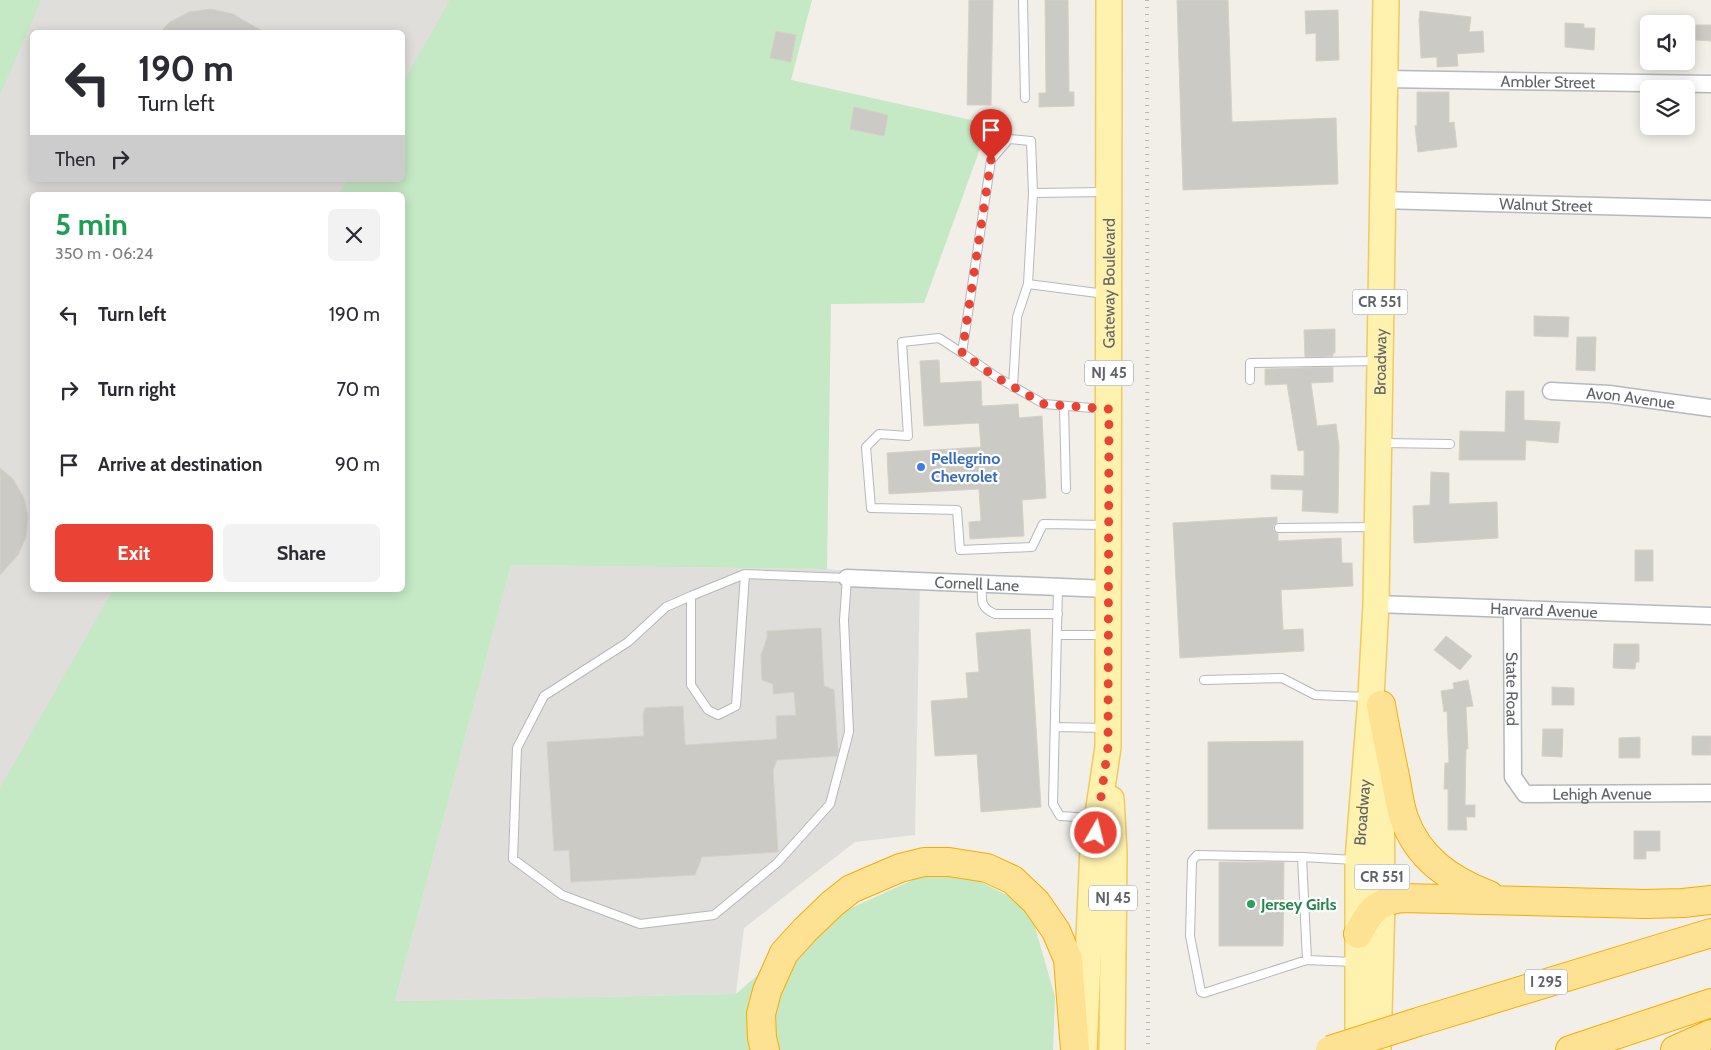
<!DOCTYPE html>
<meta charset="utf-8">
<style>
:root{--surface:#fff;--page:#f2f2f3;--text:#2b2b33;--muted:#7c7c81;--accent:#ea4335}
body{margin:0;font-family:Cabin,sans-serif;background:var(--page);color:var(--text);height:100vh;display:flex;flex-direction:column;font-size:19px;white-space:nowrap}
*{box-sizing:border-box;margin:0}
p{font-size:16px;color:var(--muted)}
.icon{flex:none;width:28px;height:28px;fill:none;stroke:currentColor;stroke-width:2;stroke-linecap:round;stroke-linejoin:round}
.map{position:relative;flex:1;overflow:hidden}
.details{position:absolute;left:30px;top:192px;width:375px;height:400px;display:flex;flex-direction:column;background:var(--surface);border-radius:8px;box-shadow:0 2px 12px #0003}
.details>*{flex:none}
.guide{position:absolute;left:30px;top:30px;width:375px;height:152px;border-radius:8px;box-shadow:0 2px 12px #0003;background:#fff;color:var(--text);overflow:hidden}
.buttons{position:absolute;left:1640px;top:15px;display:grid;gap:10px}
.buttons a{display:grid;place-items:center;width:55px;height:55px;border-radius:8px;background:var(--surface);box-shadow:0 2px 12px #0003;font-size:25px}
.pin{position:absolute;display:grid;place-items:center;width:42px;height:42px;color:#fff;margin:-51px -21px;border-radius:50% 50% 50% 0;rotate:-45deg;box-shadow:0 0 5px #0007}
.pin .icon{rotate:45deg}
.me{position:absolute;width:55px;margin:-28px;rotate:8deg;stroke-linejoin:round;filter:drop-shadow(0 0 4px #0008)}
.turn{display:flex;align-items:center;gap:18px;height:105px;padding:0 25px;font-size:22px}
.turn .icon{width:65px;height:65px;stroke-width:2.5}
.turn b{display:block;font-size:35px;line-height:42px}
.then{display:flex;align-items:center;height:48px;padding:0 25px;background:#0003;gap:10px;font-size:19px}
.round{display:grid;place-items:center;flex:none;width:52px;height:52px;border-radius:8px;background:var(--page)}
.head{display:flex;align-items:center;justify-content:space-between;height:85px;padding:0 25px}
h1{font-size:30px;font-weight:800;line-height:38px;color:#1e9e55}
.cta{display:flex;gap:10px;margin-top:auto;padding:10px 25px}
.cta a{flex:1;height:58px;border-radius:8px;background:var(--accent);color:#fff;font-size:20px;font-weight:800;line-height:58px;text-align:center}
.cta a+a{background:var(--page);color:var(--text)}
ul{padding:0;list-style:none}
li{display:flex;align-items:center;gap:15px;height:75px;padding:0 25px}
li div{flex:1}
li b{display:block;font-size:19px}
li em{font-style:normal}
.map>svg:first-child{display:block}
.industrial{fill:#e0deda}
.green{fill:#c5e8c5}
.building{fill:#cccac5;stroke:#d6d1c6}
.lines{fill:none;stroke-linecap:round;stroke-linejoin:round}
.lane-casing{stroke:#b5b8bc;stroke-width:10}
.street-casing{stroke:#b5b8bc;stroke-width:19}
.primary-casing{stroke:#f2c960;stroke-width:28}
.highway-casing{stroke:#f9ab00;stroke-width:30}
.lane{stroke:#fff;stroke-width:8}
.street{stroke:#fff;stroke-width:16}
.primary{stroke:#fff2af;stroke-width:25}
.highway{stroke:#fde293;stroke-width:28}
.rail{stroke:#b6b7b8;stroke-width:4;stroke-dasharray:1 6;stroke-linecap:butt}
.highway-bridge-casing{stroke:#f9ab00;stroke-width:30;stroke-linecap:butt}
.highway-bridge{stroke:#fde293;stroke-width:28}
.route{stroke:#ea4335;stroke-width:9;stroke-dasharray:0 16.2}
.shop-dot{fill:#3f7fe0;stroke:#fff;stroke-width:2}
.leisure-dot{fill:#2e9e5b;stroke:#fff;stroke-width:2}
.labels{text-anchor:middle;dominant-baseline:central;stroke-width:4.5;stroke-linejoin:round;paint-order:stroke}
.shield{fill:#fff;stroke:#8f9295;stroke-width:1}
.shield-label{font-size:15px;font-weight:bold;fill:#5f6368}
.street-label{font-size:16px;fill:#5f6368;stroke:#fff}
.shop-label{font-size:16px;font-weight:bold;fill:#366cbe;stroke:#fff;text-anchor:start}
.leisure-label{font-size:16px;font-weight:bold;fill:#27864d;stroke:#fff;text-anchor:start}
</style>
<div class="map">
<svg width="1711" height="1050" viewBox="0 0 1711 1050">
<rect width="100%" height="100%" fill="#f1efe8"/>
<!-- industrial -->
<path class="industrial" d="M0,0H482L403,142L402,32H32V180H381L373,195H32V590H151L0,860Z
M511,565L827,569L920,579L915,835L855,842L744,928L736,994L395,1001Z"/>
<!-- green -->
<path class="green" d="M0,0H41L0,95Z
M450,0H812L791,80L989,124L924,303L831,304L827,569L511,565L395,1001L736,994L816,924L946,865L1029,906L1055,997L1053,1050H0V788L113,590H402V195H338L347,180H402L403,83Z"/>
<!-- building -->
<path class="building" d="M969,0H993L991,105H967Z
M1045,0H1068L1069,92H1074V106L1039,107V93H1046Z
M1177,0H1228L1232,122L1336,118L1338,184L1183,190Z
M211,9L233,14L264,32H160L170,22L189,12Z
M1338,10L1339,60L1316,61V33L1306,34L1305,11Z
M1420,11L1471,17L1469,32L1483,31L1484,52L1457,54L1458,66L1437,67V57L1421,58L1419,20Z
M1565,23L1584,24V28H1595L1594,50L1565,47Z
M1696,25H1711V41L1696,40Z
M776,31L796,35L791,62L770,58Z
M1417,92H1449V123L1454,122L1457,147L1418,152L1415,126H1417Z
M854,107L888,115L884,136L850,129Z
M1534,316L1569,317L1568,337L1534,336Z
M1335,329V353H1333V356L1305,357L1304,330Z
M1577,337H1596L1595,371L1576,370Z
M939,360L940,383L981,381L982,406L1018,404L1019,418L1042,416L1046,498L1022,500L1024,536L970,539L969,522L981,521L979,489L889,494L887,453L981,447L979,423L924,426L920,361Z
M1333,367V382L1311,383L1317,426L1336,424L1339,446L1338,513L1302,511L1303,490L1271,489V475L1304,476V450L1298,451L1287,384L1265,385V369Z
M1506,391H1524V420L1560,422L1558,443L1526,440L1525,460H1459L1460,431L1505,432Z
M0,468L13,479L24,498L28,517L26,537L18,555L0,575Z
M1431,472L1449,473V504L1497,502L1498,538L1414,543L1413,506L1430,505Z
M1277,517V523L1274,525L1273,529L1278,533V541L1341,538L1342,563H1352L1353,586L1281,590L1283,630L1303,629L1304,651L1180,658L1173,523Z
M1635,550H1653V581H1635Z
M821,628L824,686L834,690L838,752L837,756L777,760L773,770L778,852L702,857L695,875L571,882L569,850L554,851L547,742L644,736L643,715L645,708L683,706L685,745L777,739L776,716L796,715L794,692L773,694V684L762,680L761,655L767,638V631Z
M1030,629L1041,807L981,812L977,754L935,756L931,701L968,698L966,673L979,672L976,633Z
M1446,636L1472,656L1460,670L1434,650Z
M1614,644H1639V662H1636L1635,669L1613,668Z
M1468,680L1473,706L1466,707L1468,749H1466L1465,805H1475V817H1466L1467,830H1448V789H1444L1445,763H1449L1447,711L1444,712L1441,691L1454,689L1453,683Z
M1552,687L1574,688V705H1552Z
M1543,729H1563L1562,757L1542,756Z
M1692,736H1711V755H1692Z
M1640,737V758H1619V738Z
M1303,741V829H1208V742Z
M1634,831H1660V851H1646V859H1634Z
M1219,862H1284L1283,946H1219Z"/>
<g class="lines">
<!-- lane casing -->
<g class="lane-casing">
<path id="lane" d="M1023,0L1025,98
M1028,284L1105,294
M962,353L939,338L902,342L908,436L879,434L866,447L871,508L957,510L960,550L1032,547L1043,524L1104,525
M1250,380V363L1377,361
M1013,387L1017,317L1028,284L1033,193
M1064,406L1066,489
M1104,409L1044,404L995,376L962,353L991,160L1009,139L1031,141L1033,193L1105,192
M1382,443L1450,444
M1279,528L1375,527
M745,574L847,578L844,620L849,732L830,804L777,863L714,915L640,924L562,895L513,859L517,748L544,696L628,642L666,607L691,596Z
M982,584C982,600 979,607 995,614H1058
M1058,587L1053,804L1060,816L1093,818
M691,596V685L708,710L718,715L736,706L745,574
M1057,635H1105
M1204,680L1282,678L1315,695L1368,697
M1055,727L1105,728
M1302,857L1307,960L1354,962
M1307,960L1204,993L1201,992L1190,936L1192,861L1197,855L1302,857L1354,860"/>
</g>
<!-- street casing -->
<g class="street-casing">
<g id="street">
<path id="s1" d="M1384,79L1711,84"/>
<path id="s2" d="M1381,200L1711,209"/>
<path id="s3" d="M1551,391L1609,394L1711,408"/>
<path id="s4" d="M847,578L1108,589"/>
<path id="s5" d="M1376,604L1711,616"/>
<path id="s6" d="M1512,609L1513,777L1525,794L1711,793"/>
</g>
</g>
<!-- primary casing -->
<g class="primary-casing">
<g id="primary">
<path d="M1111,799L1114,853L1112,1050"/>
<path id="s7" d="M1084,1050L1093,848L1108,747L1109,0"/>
<path id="s8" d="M1358,1050V860L1371,697L1376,604L1386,0"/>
<path d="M1378,1050L1382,903L1381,755"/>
</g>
</g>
<!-- highway casing -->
<g class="highway-casing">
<path id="highway" d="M1381,705C1385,728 1390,752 1395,776C1398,790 1399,804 1404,818C1418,858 1450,880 1489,895
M1358,934C1369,912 1376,902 1402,898L1645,904L1683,903L1711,900
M1418,1022L1711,933
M765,1050L762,1038L761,1014L767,991L784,953L805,930L832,904L851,889L900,868L924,862H949L987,868L1013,880L1036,902L1056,931L1068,959L1075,1050
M1570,1050L1711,1003
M1675,1050L1711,1034"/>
</g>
<!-- lane -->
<use href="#lane" class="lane"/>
<!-- street -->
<use href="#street" class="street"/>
<!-- primary -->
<use href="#primary" class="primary"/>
<!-- highway -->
<use href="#highway" class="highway"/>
<!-- rail -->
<path class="rail" d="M1147,0L1148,1050"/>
<!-- highway-bridge casing -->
<g class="highway-bridge-casing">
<path id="highway-bridge" d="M1330,1050L1418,1022"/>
</g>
<!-- highway-bridge -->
<use href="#highway-bridge" class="highway-bridge"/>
</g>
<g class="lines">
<!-- route -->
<path class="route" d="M991,160L962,353L994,376L1044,404L1109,409L1108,747L1096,833"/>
</g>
<!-- markers -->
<circle class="shop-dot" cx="921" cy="467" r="5"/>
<circle class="leisure-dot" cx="1251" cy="904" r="5"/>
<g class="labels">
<!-- shield labels -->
<g class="shield">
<rect x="1352.5" y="289.5" width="55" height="25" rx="4"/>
<rect x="1085" y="360.5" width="48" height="25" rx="4"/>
<rect x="1354.5" y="864.5" width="55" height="25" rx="4"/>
<rect x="1089" y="885.5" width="48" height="25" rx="4"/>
<rect x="1525" y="969.5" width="42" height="25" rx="4"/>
</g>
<g class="shield-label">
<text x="1380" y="302">CR 551</text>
<text x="1109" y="373">NJ 45</text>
<text x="1382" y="877">CR 551</text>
<text x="1113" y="898">NJ 45</text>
<text x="1546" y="982">I 295</text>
</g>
<!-- street labels -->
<g class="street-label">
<text stroke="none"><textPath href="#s1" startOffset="164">Ambler Street</textPath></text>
<text stroke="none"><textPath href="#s2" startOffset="165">Walnut Street</textPath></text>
<text stroke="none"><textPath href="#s7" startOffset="768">Gateway Boulevard</textPath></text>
<text stroke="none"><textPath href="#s8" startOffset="689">Broadway</textPath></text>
<text stroke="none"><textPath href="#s3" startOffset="80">Avon Avenue</textPath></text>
<text stroke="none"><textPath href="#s4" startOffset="130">Cornell Lane</textPath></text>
<text stroke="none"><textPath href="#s5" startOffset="168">Harvard Avenue</textPath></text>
<text stroke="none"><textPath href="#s6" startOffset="80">State Road</textPath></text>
<text stroke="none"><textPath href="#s6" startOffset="266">Lehigh Avenue</textPath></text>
<text stroke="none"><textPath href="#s8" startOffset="238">Broadway</textPath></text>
</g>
<!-- shop labels -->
<g class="shop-label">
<text x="931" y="458">Pellegrino<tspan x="931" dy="18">Chevrolet</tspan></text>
</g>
<!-- leisure labels -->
<g class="leisure-label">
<text x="1261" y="904">Jersey Girls</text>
</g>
</g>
</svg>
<div class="buttons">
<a><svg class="icon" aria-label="sound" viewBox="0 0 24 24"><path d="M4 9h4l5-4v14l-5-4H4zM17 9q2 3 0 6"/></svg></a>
<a><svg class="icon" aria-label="layers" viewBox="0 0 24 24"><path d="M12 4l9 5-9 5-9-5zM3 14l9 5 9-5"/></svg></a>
</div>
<div class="pin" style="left:991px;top:160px;background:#d93025"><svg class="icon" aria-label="arrive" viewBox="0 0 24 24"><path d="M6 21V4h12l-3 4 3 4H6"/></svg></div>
<svg class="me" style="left:1096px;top:833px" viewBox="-20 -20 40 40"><circle r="17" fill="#ea4335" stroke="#fff" stroke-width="3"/><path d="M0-11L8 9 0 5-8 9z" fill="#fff"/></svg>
<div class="guide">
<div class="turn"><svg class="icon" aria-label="left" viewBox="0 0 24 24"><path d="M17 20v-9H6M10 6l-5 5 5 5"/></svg><div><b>190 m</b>Turn left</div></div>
<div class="then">Then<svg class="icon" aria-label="right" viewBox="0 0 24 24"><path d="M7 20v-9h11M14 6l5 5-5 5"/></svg></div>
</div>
<section class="details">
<div class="head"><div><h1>5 min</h1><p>350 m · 06:24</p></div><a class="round"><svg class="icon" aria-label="close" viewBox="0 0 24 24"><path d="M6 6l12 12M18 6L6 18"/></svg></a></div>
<ul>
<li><svg class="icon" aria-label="left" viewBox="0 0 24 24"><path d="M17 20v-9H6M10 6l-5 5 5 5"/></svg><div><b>Turn left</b></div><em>190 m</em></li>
<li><svg class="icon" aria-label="right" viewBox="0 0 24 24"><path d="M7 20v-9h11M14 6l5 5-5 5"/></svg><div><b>Turn right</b></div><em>70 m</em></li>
<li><svg class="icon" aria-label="arrive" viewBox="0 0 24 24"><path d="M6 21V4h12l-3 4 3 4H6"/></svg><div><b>Arrive at destination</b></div><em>90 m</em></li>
</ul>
<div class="cta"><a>Exit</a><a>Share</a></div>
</section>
</div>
